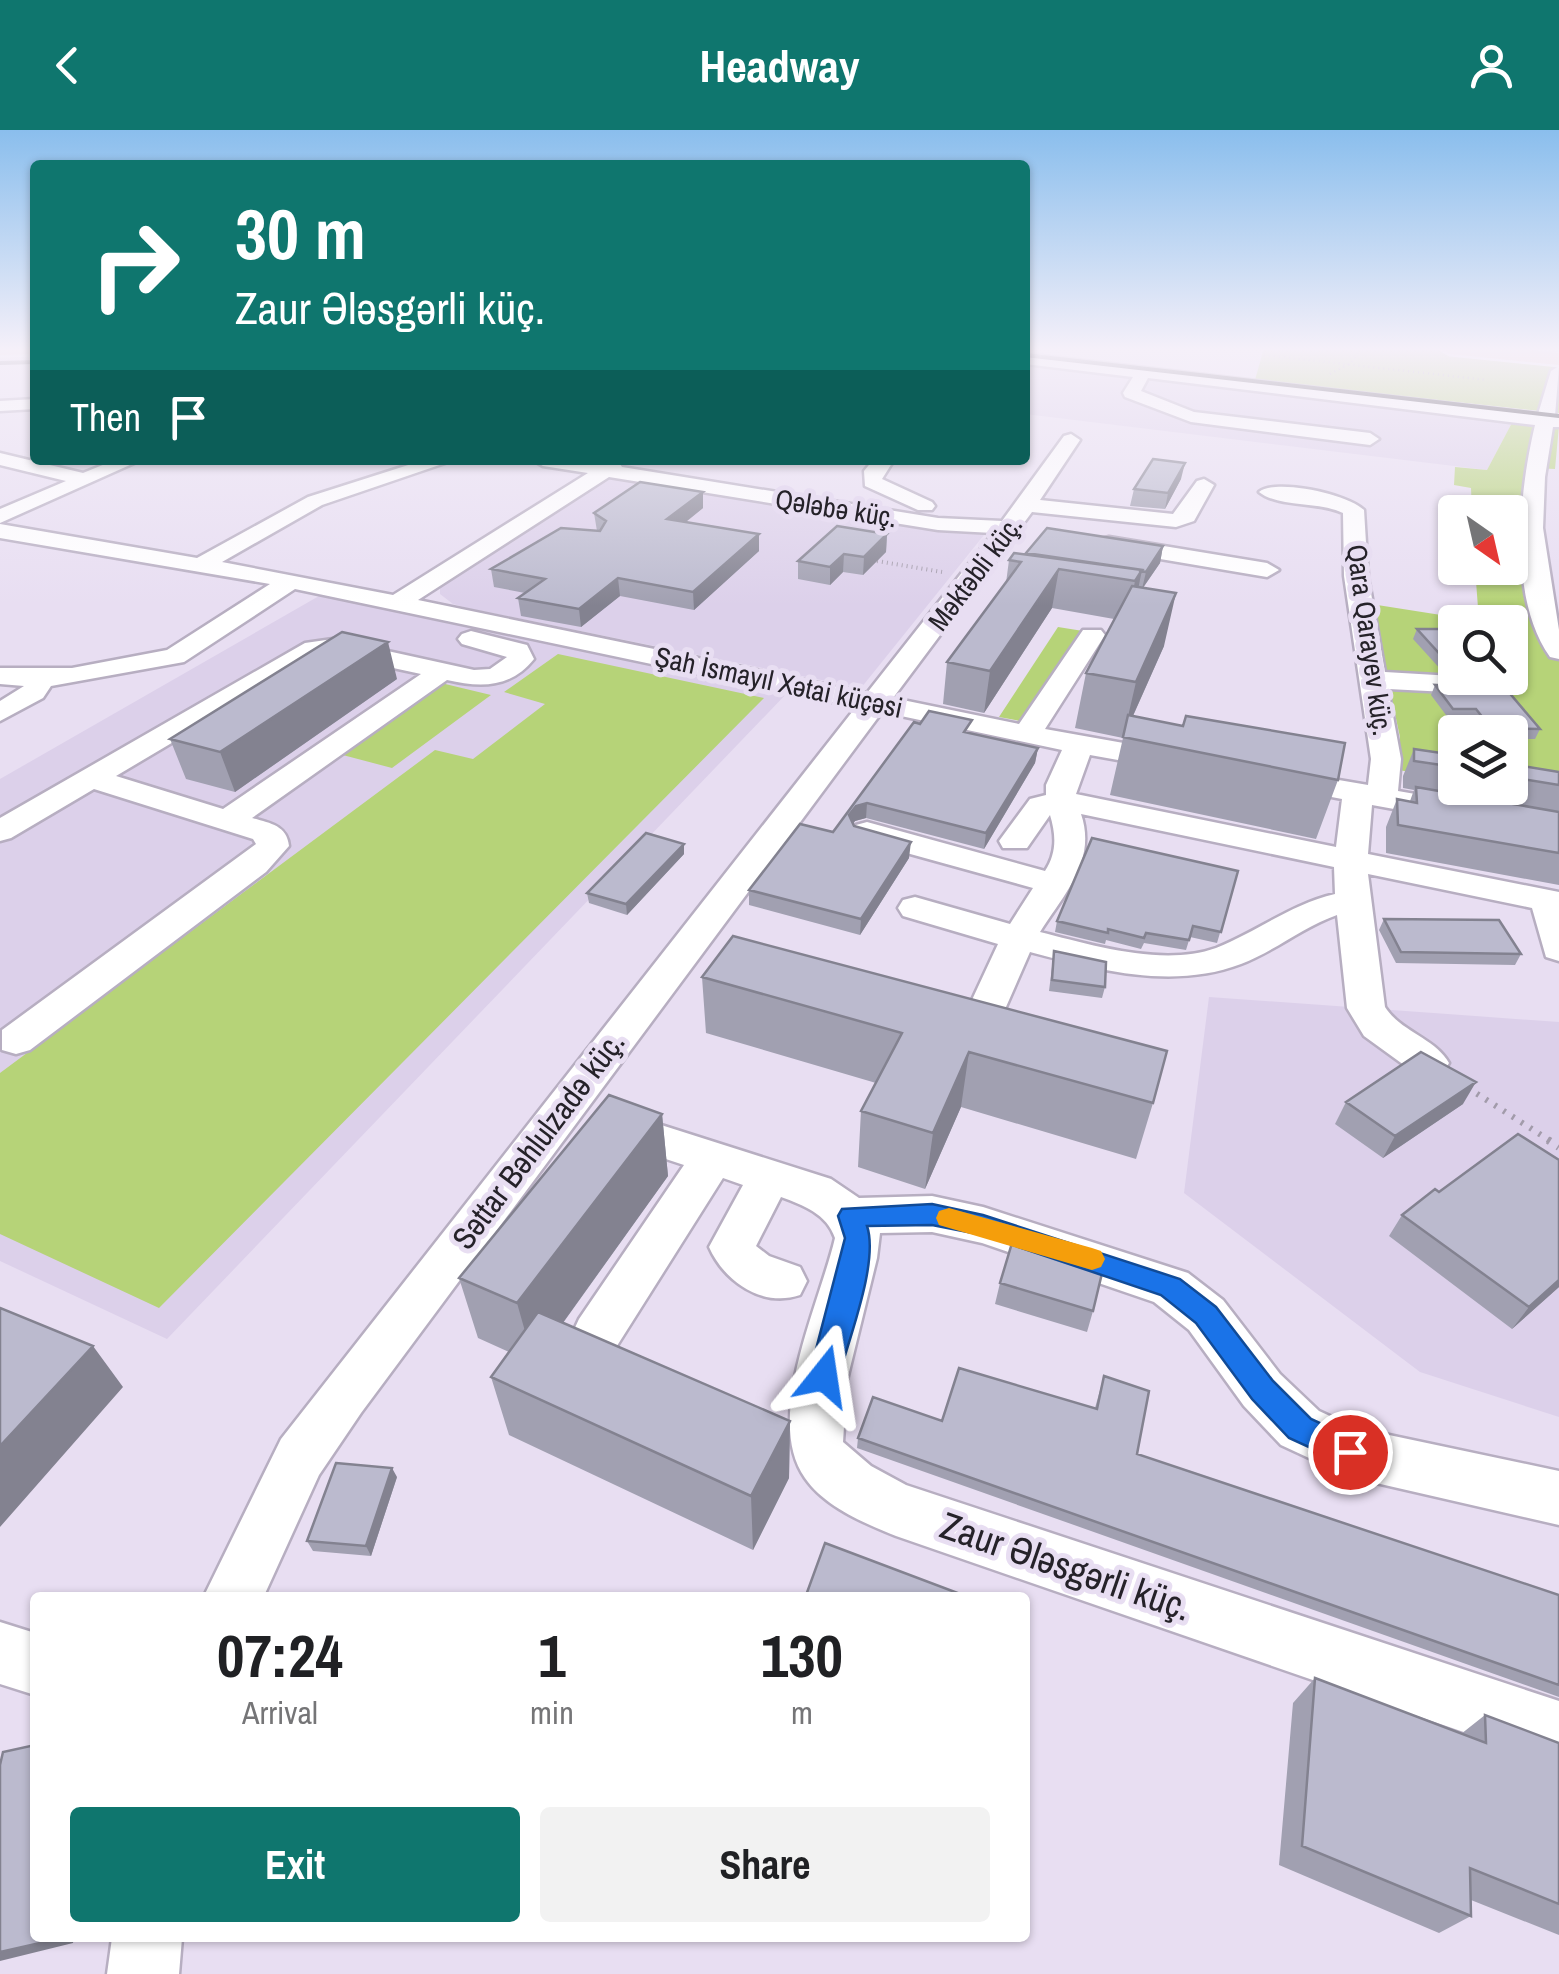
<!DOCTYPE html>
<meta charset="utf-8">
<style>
:root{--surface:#fff;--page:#f2f2f2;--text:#202124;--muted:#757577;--accent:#0f766e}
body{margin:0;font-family:"Archivo Narrow",sans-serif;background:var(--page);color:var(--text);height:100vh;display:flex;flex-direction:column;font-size:38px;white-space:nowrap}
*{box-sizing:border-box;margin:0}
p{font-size:32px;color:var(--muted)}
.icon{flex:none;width:55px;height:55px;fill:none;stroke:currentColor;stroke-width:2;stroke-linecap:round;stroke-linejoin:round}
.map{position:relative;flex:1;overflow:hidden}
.drawer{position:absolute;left:30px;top:1462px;width:1000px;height:350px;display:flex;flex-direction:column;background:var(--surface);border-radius:10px;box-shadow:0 2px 8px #0004}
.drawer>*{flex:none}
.guide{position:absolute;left:30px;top:30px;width:1000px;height:305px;border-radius:10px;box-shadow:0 2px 8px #0004;background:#0f766e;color:#fff;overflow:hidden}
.needle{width:65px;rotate:146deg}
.tools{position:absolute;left:1438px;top:365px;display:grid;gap:20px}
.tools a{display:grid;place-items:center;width:90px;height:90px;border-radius:10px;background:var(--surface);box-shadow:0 2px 8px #0004;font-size:50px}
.pin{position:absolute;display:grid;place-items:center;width:85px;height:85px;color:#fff;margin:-42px;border:5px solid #fff;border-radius:50%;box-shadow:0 2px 10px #0007}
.me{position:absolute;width:110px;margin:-55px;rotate:15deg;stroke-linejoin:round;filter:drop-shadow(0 0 8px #0008)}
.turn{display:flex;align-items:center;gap:35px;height:210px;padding:0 40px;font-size:45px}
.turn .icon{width:130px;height:130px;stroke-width:2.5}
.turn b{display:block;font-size:70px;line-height:85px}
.then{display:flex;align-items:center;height:95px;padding:0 40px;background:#0003;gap:20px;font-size:38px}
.eta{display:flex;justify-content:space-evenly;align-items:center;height:170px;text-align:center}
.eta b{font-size:60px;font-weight:800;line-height:70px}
.cta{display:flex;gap:20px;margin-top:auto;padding:20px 40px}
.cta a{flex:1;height:115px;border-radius:10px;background:var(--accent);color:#fff;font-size:40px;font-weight:800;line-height:115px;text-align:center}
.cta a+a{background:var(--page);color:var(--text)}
header{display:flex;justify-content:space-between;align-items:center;height:130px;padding:0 40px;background:var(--accent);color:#fff;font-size:45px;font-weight:800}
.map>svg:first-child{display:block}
.built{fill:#dcd0ea}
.green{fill:#b6d378;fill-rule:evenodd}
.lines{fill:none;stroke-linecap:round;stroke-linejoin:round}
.minor-casing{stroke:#b7aec1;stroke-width:5}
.major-casing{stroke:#fff;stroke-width:5}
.path-far3{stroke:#a29baa;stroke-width:2.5;stroke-dasharray:1 4;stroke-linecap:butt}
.path-far2{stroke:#a29baa;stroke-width:4;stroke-dasharray:1 4;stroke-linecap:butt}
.path-far1{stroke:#a29baa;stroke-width:6;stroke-dasharray:2.5 8;stroke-linecap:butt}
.path{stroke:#a29baa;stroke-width:8;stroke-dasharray:2.5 9;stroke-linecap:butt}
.minor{fill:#fff;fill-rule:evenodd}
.major{fill:#fad6c2;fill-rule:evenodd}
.rail{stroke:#45414a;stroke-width:4}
.wall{fill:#a1a0b1}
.shaded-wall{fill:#838290}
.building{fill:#bbbace;stroke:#838290;stroke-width:2.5}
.route{fill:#1a73e8;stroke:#114b97;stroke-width:2.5}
.slow{fill:#f59e0b}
.labels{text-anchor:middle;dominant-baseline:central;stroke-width:10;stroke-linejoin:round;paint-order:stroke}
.far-street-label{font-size:28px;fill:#252229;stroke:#e8def2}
.street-label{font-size:32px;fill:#252229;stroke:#e8def2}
.near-street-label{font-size:38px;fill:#252229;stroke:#e8def2}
</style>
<header><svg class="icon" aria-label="back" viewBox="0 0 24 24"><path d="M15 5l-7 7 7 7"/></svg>Headway<svg class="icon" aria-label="person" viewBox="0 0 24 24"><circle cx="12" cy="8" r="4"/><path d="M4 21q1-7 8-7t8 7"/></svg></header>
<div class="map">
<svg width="1559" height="1844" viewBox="0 0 1559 1844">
<rect width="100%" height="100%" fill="#e8def2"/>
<!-- built -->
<path class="built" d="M1025,237L1514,289L1487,340L1025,284Z
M608,346L984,405L861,558L467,478L453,474L440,464V457L450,449Z
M319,466L789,561L167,1209L0,1131V649Z
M1209,867L1559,892V1287L1420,1242L1184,1063Z"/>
<!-- green -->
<path class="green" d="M1264,218H1421L1559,232V283L1255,250Z
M1514,289L1559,296L1555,339L1534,338L1559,521V666L1510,658V602H1455V649L1398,640L1400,607L1371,474L1479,491L1475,438H1510V382H1472L1471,358L1454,355L1455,337L1487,340ZM1455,492H1510V548H1455Z
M1058,497L1083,501L1026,592L999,587Z
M558,524L764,568L159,1178L0,1104V943L435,620L473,629L545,574L504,562Z
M441,553L491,565L392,638L339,624Z"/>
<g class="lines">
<!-- minor casing -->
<g class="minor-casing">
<path id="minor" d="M1025,224L1538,284L1551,241L1559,236L1555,286L1559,287V297H1553L1545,347L1543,398L1559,500V529L1550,527C1508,468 1519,362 1535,295L1148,248L1141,261L1194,282L1370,303L1379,309L1370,315L1191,292L1125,267L1123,263L1133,247L1025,234Z
M35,269V279L0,281V271Z
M1071,304L1080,310L1040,370L1173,384L1197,351L1204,349L1214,355L1194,391L1176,397L1032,382L893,568L1019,594L1083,500H1101L1105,505L1045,599L1174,622L1185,625L1189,631L1185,637L1174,640L1090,625L1076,664L1336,717L1342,669L1269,655L1265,649L1269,643L1280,640L1368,655L1371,629L1344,446L1343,383C1318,371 1279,378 1259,362C1275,348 1348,364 1364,380L1368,446L1385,542L1487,548L1501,556L1487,564L1388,559L1401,629L1398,661L1559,689V709L1372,675L1368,724L1559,762V831L1546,827L1532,778L1368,744L1385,877C1401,902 1435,908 1449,933L1443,943L1429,947L1415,943L1364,906L1347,878L1337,785C1303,797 1275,821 1241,834C1173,860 1098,840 1030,822L992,909L978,913L964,909L958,900L998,814L903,786L898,778L903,770L915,767L1010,794L1033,758L856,709L851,702L856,695L867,692L1045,741C1057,723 1056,705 1050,685L1027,718H1003L999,711L1030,669L1046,665V655L1062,620L882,582L361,1283L319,1345L263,1468H203L281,1309L856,577L295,459L184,532L51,556L43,568L0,591V571L24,556L0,554V538H72L167,520L270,454L0,408V394L197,428L308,367L424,330H454L322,375L222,432L393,465L588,343L543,336L533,330L603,334L617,330L622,337L938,388L1002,391L1064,306ZM609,347L938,400L993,403L867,563L418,470ZM1081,684L1334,737L1335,764C1291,774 1257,802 1216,818C1163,837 1092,815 1040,802C1064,764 1097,731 1081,684Z
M0,323L83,343L115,330H141L0,393V379L66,351L0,335Z
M873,330H894L882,349L932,372L935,376L932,380H918L865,356L864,341Z
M1109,407L1267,433L1279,440L1267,447L1101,419L1098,414L1101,409Z
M471,501L527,515L534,529C511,558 481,558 447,550L252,688C269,693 287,695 289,716L266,742L30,920L16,924L2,920V900L256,714L253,709L94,659L11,708L0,711V688L305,513L333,509L474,540L490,539L507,527L462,514L458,509L462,504ZM320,525H333L421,544L223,679L116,646Z
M614,980L831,1049L859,1068L932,1066L983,1077L1188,1143L1223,1170L1280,1244L1319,1281L1356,1298L1559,1341V1395L1350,1347L1281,1315L1244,1276L1189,1200L1154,1172L982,1113L932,1102L880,1103L877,1128L847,1250L843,1312L871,1336L906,1355L1559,1571V1635L896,1406C864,1393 825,1377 805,1348C763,1289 820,1173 835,1108C827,1084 803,1075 781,1067L756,1116L769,1126L800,1137L807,1151L800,1165C762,1178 724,1151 709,1117L743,1055L723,1048L615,1219L597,1226L579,1219L572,1204L579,1189L684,1035L599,1007L593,996L599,985Z
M0,1492L35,1503V1565L0,1554Z
M112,1808H182L179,1844H107Z"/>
</g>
<!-- major casing -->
<g class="major-casing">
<path id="major" d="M0,218H35V224L0,225Z
M1440,218H1504L1559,223V235L1450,224Z"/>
</g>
<!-- path-far3 -->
<path class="path-far3" d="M1264,225L1487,250
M1330,244L1351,233L1361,218"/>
<!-- path-far2 -->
<path class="path-far2" d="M877,431L942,442"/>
<!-- path-far1 -->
<path class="path-far1" d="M1468,958L1552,1012"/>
<!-- path -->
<path class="path" d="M1548,1010L1559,1017"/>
<!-- minor -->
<use href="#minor" class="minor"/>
<!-- major -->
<use href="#major" class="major"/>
<!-- rail -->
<path class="rail" d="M1025,225L1559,286
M0,233L35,232"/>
</g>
<!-- wall -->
<path class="wall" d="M1181,349L1165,379L1130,376L1134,359Z
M703,378L686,392L759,421L694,480L620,466L581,497L521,486L518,468L525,463L494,457L491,439L597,401L594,383Z
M887,404L886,422L863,445L843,442L830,455L798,449V431Z
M1163,416L1160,433L1143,458L1164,516L1133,586L1338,650L1316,709L1110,665L1123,608L1075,598L1086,543L1114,489L1052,478L984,583L943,574L947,532L1006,453L1009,430L1026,425Z
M1417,499L1455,504V542H1443L1413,509Z
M397,549L235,662L186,649L170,609Z
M1435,555L1540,599L1535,609H1510V602H1482L1472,589H1449L1431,565Z
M914,592L1038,618L1035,633L984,719L866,688L855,691L853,694L854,696L909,728L860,805L749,775V760L833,702Z
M1414,619L1455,625V658H1510V634L1559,642V755L1386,723V697L1397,669L1410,671L1414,660L1403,658V646Z
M684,714V724L627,785L589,773L587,763Z
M1238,741L1217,813L1190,807L1186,820L1144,813L1141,819L1106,810L1105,814L1055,802L1057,791Z
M1384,789L1521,824L1515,835L1396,833L1379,800Z
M1054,821L1105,857L1102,868L1049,861Z
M702,847L1153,973L1136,1029L961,977L925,1059L858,1037L861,981L876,953L706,903Z
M1346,972L1463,974L1383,1028L1335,994Z
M662,984L668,1046L563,1193L790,1291L789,1348L753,1420L509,1305L491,1247L509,1222L478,1208L459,1148Z
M1559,1030V1157L1512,1199L1389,1106L1402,1085L1439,1062Z
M1000,1153L1093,1181L1087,1202L995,1174Z
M1104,1246L1137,1324L1559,1465V1567L857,1318L858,1308L942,1291L1095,1278Z
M397,1347L371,1426L313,1421L307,1411Z
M1315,1548L1461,1604L1485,1585L1559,1613V1805L1471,1770V1786L1439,1803L1279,1735L1293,1573Z"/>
<!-- shaded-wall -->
<path class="shaded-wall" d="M1185,333L1181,349L1165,379L1168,363Z
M703,362V378L668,406L667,389Z
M759,404V421L694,480L693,462Z
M887,404L886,422L863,445L864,427Z
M1163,416L1160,433L1142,459L1146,442Z
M844,424L843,442L830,455V437Z
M1059,439L1052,478L984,583L990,541Z
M1142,440L1134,479L1127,491L1135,451Z
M618,448L620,466L581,497L579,479Z
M1176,463L1164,516L1123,608L1136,552Z
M388,512L397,549L235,662L220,622Z
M1038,618L1035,633L984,719L986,703Z
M867,673L866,688L855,691L848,700L849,685L856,676Z
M911,712L909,728L860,805L861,789Z
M684,714V724L627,785L626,774Z
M969,922L961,977L925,1059L933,1003Z
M1476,952L1463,974L1383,1028L1395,1006Z
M662,984L668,1046L534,1233L517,1173Z
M1559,1150V1157L1512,1199L1529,1177Z
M93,1216L123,1257L0,1397V1316Z
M790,1291L789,1348L753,1420L751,1366Z
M392,1338L397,1347L371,1426L366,1416Z
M62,1808H74L73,1813L0,1831V1822Z"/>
<!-- building -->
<path class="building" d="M1153,329L1185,333L1168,363L1134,359Z
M640,352L703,362L667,389L759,404L693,462L618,448L579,479L518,468L545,449L491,439L561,398L600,401L606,391L594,383Z
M837,396L887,404L864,427L844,424L830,437L798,431Z
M1047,398L1163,416L1146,442L1141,441L1142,440L1026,423Z
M1014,423L1142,440L1135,451L1059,439L990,541L947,532L1021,432L1009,430Z
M1132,456L1176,463L1136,552L1086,543Z
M1417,499H1450L1455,504V533L1447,532Z
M342,502L388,512L220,622L170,609Z
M1501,553L1540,599L1491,598L1476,579H1453L1435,555L1491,558Z
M929,581L972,590L964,602L1038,618L986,703L867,673L856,676L849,685L854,696L911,712L861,789L749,760L800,694L833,702L914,592L920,594Z
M1128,585L1183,596L1186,586L1345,613L1338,650L1123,607Z
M1414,619L1455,625V637L1414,631Z
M1510,634L1559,642V655L1510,647Z
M1416,657L1559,682V723L1398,695L1397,669L1417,673Z
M646,703L684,714L626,774L587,763Z
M1092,708L1238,741L1221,802L1193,796L1189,810L1146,803L1144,808L1108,799V803L1057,791Z
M1384,789L1499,790L1521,824L1401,822Z
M733,806L1167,921L1153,973L969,922L933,1003L861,981L902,903L702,847Z
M1054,821L1106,832L1105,857L1052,850Z
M1421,922L1476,952L1395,1006L1346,972Z
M609,965L662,984L517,1173L459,1148Z
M1518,1004L1559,1030V1150L1529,1177L1402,1085L1435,1059L1439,1062Z
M1012,1113L1103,1139L1093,1181L1000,1153Z
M0,1178L93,1216L0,1316Z
M538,1182L790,1291L751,1366L491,1247Z
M959,1238L1097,1279L1104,1246L1149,1261L1137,1324L1559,1465V1555L858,1308L873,1267L942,1291Z
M336,1333L392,1338L366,1416L307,1411Z
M825,1413L963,1465L962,1468H805Z
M1315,1548L1486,1613L1485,1585L1559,1613V1774L1470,1738L1471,1786L1302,1716Z
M35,1615V1808H62L0,1822V1635L3,1622Z"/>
<!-- sky -->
<linearGradient id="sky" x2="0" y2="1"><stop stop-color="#8abeed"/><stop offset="0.46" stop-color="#f5f0f9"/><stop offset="1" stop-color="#f5f0f9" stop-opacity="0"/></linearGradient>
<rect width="1559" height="476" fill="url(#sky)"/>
<!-- route -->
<path class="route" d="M932,1074L983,1085L1180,1149L1216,1177L1273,1251L1311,1289L1361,1312L1366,1322L1361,1332L1350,1336L1289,1308L1252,1269L1196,1193L1161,1165L983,1105L932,1095L867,1096C879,1132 849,1208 839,1246L834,1255L824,1259L814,1255L809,1246L845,1108L838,1086L842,1079Z"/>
<!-- slow -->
<path class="slow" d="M949,1078L1092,1118L1101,1121L1105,1129L1101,1137L1092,1140L939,1095L936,1088L939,1081Z"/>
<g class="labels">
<!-- far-street labels -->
<g class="far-street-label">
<text transform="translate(836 378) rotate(9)">Qələbə küç.</text>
<text transform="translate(975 443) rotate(-53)">Məktəbli küç.</text>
<text transform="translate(1370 510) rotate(82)">Qara Qarayev küç.</text>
<text transform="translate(779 552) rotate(12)">Şah İsmayıl Xətai küçəsi</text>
</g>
<!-- street labels -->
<g class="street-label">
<text transform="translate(538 1010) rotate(-53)">Səttar Bəhlulzadə küç.</text>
</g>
<!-- near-street labels -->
<g class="near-street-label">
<text transform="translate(1066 1436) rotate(19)">Zaur Ələsgərli küç.</text>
</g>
</g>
</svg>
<div class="tools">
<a><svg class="needle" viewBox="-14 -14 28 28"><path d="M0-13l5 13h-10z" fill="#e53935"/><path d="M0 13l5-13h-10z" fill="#757577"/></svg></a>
<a><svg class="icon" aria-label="search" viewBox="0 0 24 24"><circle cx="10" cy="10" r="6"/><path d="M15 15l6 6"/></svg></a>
<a><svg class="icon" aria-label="layers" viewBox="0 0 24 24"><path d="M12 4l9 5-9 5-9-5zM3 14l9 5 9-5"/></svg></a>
</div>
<div class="pin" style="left:1350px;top:1322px;background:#d93025"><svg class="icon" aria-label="arrive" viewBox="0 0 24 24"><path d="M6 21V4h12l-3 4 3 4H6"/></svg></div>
<svg class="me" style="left:824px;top:1246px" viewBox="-20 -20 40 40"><path d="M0-17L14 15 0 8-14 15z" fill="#1a73e8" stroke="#fff" stroke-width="4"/></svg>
<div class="guide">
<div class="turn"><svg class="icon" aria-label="right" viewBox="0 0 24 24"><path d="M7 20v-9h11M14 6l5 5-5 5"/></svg><div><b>30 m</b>Zaur Ələsgərli küç.</div></div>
<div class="then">Then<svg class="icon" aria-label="arrive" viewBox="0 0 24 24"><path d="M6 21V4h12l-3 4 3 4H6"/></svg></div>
</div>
<section class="drawer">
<div class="eta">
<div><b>07:24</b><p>Arrival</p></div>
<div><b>1</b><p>min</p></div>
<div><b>130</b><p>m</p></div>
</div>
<div class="cta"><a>Exit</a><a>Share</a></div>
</section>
</div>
